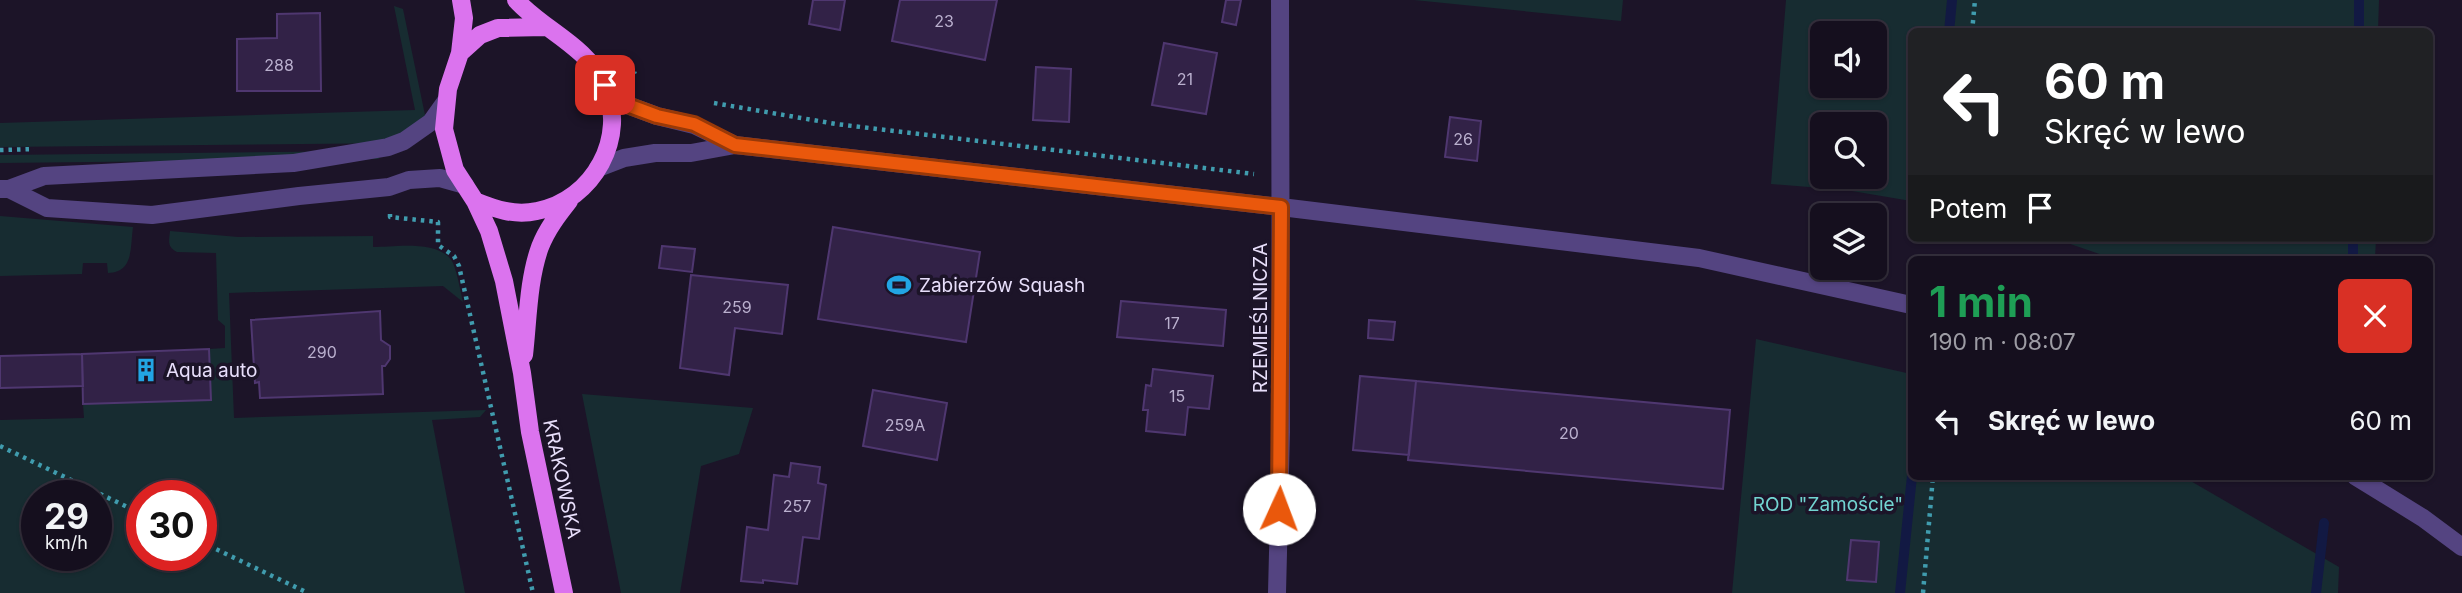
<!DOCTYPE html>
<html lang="pl">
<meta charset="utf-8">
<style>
:root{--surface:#150f1e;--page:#221d2b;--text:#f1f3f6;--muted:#9d9ca4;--line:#342f3c}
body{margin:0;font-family:Inter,sans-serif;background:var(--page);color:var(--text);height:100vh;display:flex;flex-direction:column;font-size:26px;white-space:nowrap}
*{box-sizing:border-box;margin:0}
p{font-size:23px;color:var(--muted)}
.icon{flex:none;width:38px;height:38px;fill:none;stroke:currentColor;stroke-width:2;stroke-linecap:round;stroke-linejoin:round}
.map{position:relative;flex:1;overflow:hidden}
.sheet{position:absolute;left:1908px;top:256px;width:525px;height:224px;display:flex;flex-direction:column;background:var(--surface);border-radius:10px;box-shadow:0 2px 5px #0004,0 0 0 2px var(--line)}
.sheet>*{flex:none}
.banner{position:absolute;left:1908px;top:28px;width:525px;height:214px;border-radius:10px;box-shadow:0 2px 5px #0004,0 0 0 2px var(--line);background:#202124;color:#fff;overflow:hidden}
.controls{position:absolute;left:1810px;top:21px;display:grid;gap:14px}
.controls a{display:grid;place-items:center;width:77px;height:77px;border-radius:10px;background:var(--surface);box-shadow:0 2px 5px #0004,0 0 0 2px var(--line);font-size:35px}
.speed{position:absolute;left:21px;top:480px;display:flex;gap:14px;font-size:35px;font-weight:700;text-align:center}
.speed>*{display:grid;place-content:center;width:91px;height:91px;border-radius:50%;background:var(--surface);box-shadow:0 2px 5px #0004,0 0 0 2px var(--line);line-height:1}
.speed small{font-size:18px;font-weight:400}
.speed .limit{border:10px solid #d22;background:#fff;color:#111}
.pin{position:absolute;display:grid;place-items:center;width:60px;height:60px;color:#fff;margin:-30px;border-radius:14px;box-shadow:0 4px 10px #0006}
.me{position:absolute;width:77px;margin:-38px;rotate:2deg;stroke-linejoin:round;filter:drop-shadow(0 0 5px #0008)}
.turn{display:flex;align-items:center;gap:24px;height:147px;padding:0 21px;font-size:32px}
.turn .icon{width:91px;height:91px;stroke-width:2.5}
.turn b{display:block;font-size:49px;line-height:60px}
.then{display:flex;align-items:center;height:66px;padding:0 21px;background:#0003;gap:14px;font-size:26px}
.round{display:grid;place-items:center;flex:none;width:74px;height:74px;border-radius:10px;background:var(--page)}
.head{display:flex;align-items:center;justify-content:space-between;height:119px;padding:0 21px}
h1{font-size:42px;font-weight:700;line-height:52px;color:#1e9e55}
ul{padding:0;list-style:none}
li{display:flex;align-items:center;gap:21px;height:91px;padding:0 21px}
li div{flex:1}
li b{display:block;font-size:26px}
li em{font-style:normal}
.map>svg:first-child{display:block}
.green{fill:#172c31;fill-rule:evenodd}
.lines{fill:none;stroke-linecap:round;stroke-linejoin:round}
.stream{stroke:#121943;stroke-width:10}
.building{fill:#322247;stroke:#4f3770;stroke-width:2}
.path{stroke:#409cae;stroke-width:4.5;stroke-dasharray:3.5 5;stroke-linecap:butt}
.minor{stroke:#544481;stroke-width:18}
.major{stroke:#db73ee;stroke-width:18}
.route-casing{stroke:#983908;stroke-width:18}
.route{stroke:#ea580c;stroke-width:12}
.labels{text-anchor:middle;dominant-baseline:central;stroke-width:7;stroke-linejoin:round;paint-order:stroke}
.number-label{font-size:16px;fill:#bab0ce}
.poi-label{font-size:19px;fill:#e8dffb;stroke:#1c1428;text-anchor:start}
.street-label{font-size:19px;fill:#e8dffb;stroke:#1c1428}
.park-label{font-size:19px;fill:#72d4d1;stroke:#1c1428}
</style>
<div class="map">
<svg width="2462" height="593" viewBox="0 0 2462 593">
<rect width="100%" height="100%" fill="#1c1428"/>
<!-- green -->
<path class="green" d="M1414,0H1623L1621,21Z
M1786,0H2379L2378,31L1911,32V201L1846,190L1771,184ZM1822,33H1874V86H1822ZM1822,124H1874V177H1822Z
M394,6L403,9L425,115V125L403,143L0,147V123L415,110Z
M370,151L376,154L379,159L0,163V155Z
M0,216L133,227C130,248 134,272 108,273L107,263H83L82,274L0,276Z
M170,231L238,237L373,236V247C395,247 441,239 453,263C458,275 460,290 463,302L443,286L229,293L234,418L486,410L480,417L432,420L465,593H0V420L84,418L83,404L211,400L209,349L225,348V326L218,320L216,253L177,252C167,247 169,241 170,231ZM37,495H96V555H37ZM142,495H201V555H142Z
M2053,238H2376L2375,259H2114Z
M1756,339L1911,374V476H2182L2339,567L2338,593H1732Z
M582,394L753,408L739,454L701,466L680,593H621Z"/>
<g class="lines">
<!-- stream -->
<path class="stream" d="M1949,32L1952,0
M2359,32V0
M2353,259V238
M1900,593L1912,476
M2316,593L2324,523"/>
</g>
<!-- building -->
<path class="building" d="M813,0H845L840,30L809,24Z
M900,0H997L985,60L892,41Z
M1226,0H1241L1236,25L1222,22Z
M320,13L321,91H237V39L277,38V14Z
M1164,43L1217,53L1206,114L1152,105Z
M1036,67L1071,69L1069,122L1033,120Z
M1450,117L1481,121L1477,161L1445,157Z
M833,227L980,252L966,342L818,319Z
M662,246L695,249L692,272L659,268Z
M691,275L788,285L782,334L735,328L729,375L680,368Z
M1121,301L1226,310L1223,346L1117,337Z
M380,311L381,340L390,346V359L385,366H382L383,394L260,398L259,382L255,383L251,320Z
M1369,320L1395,322L1393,340L1368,338Z
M209,349L211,400L83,404L82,354Z
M82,354L83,386L0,388V356Z
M1153,369L1213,376L1209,409L1188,407L1185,435L1146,431L1148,410H1143L1146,385L1151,386Z
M1360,376L1416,381L1409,455L1353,450Z
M1416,381L1730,410L1723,489L1408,460Z
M873,390L947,403L937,460L863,446Z
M791,463L820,467L818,483L826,485L819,539L803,537L797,584L763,580V583L741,581L747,527L768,530L774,475L789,477Z
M1851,540L1879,542L1876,582L1847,580Z"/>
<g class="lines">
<!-- path -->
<path class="path" d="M1972,32L1975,0
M623,60L631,66L635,74
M714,103L836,124L1254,174
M0,150L34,149
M390,214V217L438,222V245L454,256L459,266L533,593
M0,446L142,514
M201,542L308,593
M1923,593L1933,476"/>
<!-- minor -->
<path class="minor" d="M605,85L630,106L657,116L694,125L735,145
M598,168L624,158L655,153H691L735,145L1281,207L1699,258L1911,305
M0,189H9L44,176L293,163L388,147L404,141L431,122L446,101
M9,189L47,208L152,215L299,196L389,187L409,180L440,178L465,185
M2355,476L2423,518L2462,547
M1277,593L1281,432L1280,0"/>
<!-- major -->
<path class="major" d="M546,27L498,28L480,35L460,53L448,89L444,129L455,170L475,201L489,231L504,281L522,373L530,432L564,593
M460,53L464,18L461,0
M475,201C495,209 514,216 537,211C593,201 629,136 604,84C586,45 543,30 516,0
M524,355C528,320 528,280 540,247C547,229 558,215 569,201"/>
</g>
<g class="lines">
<!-- route casing -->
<g class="route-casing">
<path id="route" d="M605,85L630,106L657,116L694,124L735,145L1281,207L1279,509"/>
</g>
<!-- route -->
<use href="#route" class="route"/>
</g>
<!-- icons -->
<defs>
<g id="stadium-bare" transform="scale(1.89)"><path d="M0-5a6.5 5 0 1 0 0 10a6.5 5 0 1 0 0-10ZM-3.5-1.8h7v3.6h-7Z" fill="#22a5e4" stroke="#1c1428" stroke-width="2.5" paint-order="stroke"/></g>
<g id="building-bare" transform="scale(1.89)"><path d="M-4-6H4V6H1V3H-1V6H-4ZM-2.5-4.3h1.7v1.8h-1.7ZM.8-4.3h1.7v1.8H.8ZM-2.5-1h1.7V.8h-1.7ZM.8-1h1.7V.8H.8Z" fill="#22a5e4" stroke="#1c1428" stroke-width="2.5" paint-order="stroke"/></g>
</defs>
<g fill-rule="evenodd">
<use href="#stadium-bare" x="899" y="285"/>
<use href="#building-bare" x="146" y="370"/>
</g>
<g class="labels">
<!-- number labels -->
<g class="number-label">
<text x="944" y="21">23</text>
<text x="279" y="65">288</text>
<text x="1185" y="79">21</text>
<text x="1463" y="139">26</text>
<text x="737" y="307">259</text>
<text x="1172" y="323">17</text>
<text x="322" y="352">290</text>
<text x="1177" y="396">15</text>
<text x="905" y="425">259A</text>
<text x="1569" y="433">20</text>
<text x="797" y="506">257</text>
</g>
<!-- poi labels -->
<g class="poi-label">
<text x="919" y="285">Zabierzów Squash</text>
<text x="166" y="370">Aqua auto</text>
</g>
<!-- street labels -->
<g class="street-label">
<text transform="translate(1260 318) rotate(-90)">RZEMIEŚLNICZA</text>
<text transform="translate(562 479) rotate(78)">KRAKOWSKA</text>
</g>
<!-- park labels -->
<g class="park-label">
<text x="1828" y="504">ROD "Zamoście"</text>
</g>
</g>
</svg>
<div class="controls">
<a><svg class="icon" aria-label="sound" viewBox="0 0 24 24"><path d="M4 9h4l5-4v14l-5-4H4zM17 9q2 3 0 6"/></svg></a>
<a><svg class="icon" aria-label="search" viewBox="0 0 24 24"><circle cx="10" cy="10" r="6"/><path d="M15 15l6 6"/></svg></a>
<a><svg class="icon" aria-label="layers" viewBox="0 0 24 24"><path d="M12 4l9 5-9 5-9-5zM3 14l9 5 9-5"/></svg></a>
</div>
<div class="speed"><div>29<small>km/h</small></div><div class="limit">30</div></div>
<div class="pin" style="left:605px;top:85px;background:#d93025"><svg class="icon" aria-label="arrive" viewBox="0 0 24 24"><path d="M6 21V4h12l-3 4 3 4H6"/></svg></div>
<svg class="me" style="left:1279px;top:509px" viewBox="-20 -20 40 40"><circle r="19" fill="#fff"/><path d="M0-13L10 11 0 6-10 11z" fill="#ea580c"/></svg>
<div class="banner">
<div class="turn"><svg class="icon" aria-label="left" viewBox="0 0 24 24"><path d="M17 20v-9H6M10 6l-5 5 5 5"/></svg><div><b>60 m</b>Skręć w lewo</div></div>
<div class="then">Potem<svg class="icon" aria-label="arrive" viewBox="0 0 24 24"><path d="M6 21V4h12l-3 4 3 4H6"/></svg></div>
</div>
<section class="sheet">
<div class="head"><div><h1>1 min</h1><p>190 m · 08:07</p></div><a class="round" style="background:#d93025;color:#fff"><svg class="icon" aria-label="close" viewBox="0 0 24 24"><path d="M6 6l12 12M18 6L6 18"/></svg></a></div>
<ul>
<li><svg class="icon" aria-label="left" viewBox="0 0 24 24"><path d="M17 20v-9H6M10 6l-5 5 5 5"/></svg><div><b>Skręć w lewo</b></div><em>60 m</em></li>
</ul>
</section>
</div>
